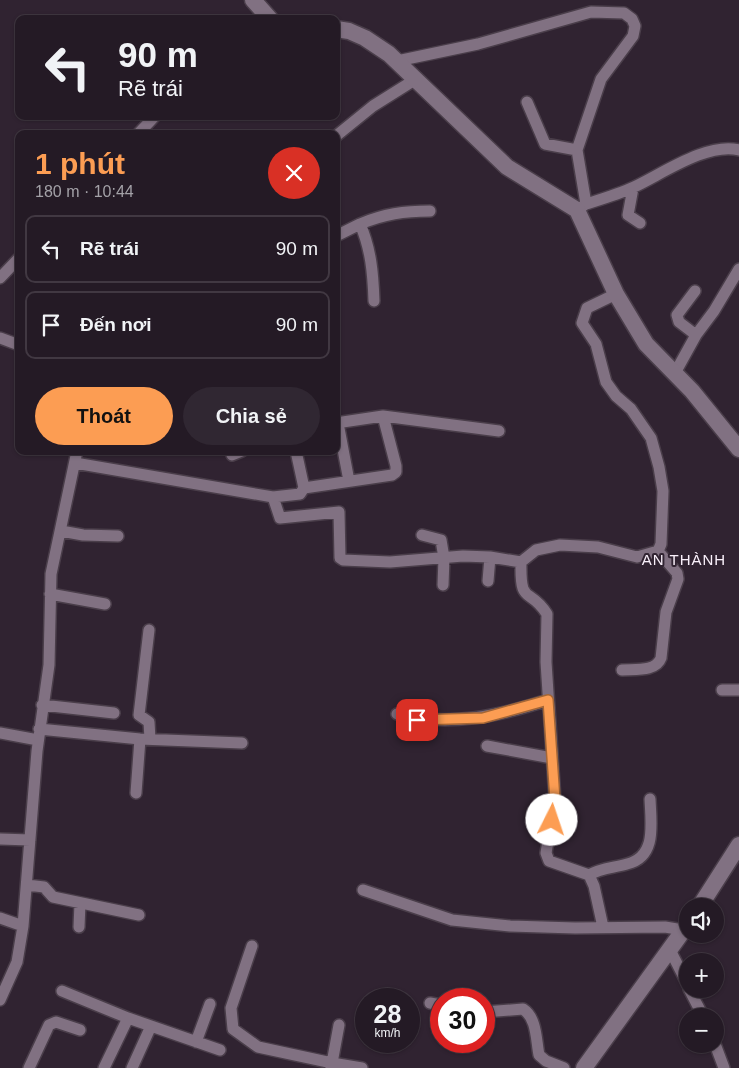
<!DOCTYPE html>
<html lang="vi">
<meta charset="utf-8">
<style>
:root{--surface:#241a25;--page:#302732;--text:#f1f3f6;--muted:#a3a1a7;--line:#413842;--accent:#fc9d53}
body{margin:0;font-family:Helvetica,sans-serif;background:var(--page);color:var(--text);height:100vh;display:flex;flex-direction:column;font-size:19px;white-space:nowrap}
*{box-sizing:border-box;margin:0}
p{font-size:16px;color:var(--muted)}
.icon{flex:none;width:28px;height:28px;fill:none;stroke:currentColor;stroke-width:2;stroke-linecap:round;stroke-linejoin:round}
.map{position:relative;flex:1;overflow:hidden}
.panel{position:absolute;left:15px;top:130px;width:325px;height:325px;display:flex;flex-direction:column;background:var(--surface);border-radius:10px;box-shadow:0 1px 4px #0004,0 0 0 1px var(--line)}
.panel>*{flex:none}
.hud{position:absolute;left:15px;top:15px;width:325px;height:105px;border-radius:10px;box-shadow:0 1px 4px #0004,0 0 0 1px var(--line);background:#241a25;color:var(--text);overflow:hidden}
.tools{position:absolute;left:679px;top:898px;display:grid;gap:10px}
.tools a{display:grid;place-items:center;width:45px;height:45px;border-radius:50%;background:var(--surface);box-shadow:0 1px 4px #0004,0 0 0 1px var(--line);font-size:25px}
.speed{position:absolute;left:355px;top:988px;display:flex;gap:10px;font-size:25px;font-weight:700;text-align:center}
.speed>*{display:grid;place-content:center;width:65px;height:65px;border-radius:50%;background:var(--surface);box-shadow:0 1px 4px #0004,0 0 0 1px var(--line);line-height:1}
.speed small{font-size:12px;font-weight:400}
.speed .limit{border:8px solid #d22;background:#fff;color:#111}
.pin{position:absolute;display:grid;place-items:center;width:42px;height:42px;color:#fff;margin:-21px;border-radius:10px;box-shadow:0 2px 8px #0006}
.me{position:absolute;width:55px;margin:-28px;rotate:4deg;stroke-linejoin:round;filter:drop-shadow(0 0 4px #0008)}
.turn{display:flex;align-items:center;gap:18px;height:105px;padding:0 20px;font-size:22px}
.turn .icon{width:65px;height:65px;stroke-width:2.5}
.turn b{display:block;font-size:35px;line-height:42px}
.round{display:grid;place-items:center;flex:none;width:52px;height:52px;border-radius:26px;background:var(--page)}
.overview{display:flex;align-items:center;justify-content:space-between;height:85px;padding:0 20px}
h1{font-size:30px;font-weight:700;line-height:38px;color:var(--accent)}
.cta{display:flex;gap:10px;margin-top:auto;padding:10px 20px}
.cta a{flex:1;height:58px;border-radius:30px;background:var(--accent);color:#111;font-size:20px;font-weight:700;line-height:58px;text-align:center}
.cta a+a{background:var(--page);color:var(--text)}
ul{padding:0;list-style:none}
li{display:flex;align-items:center;gap:15px;height:68px;margin:0 10px 8px;padding:0 10px;border:2px solid var(--line);border-radius:10px}
li div{flex:1}
li b{display:block;font-size:19px}
li em{font-style:normal}
.map>svg:first-child{display:block}
.lines{fill:none;stroke-linecap:round;stroke-linejoin:round}
.street-casing{stroke:#4a3e4a;stroke-width:14}
.secondary-casing{stroke:#4a3e4a;stroke-width:19}
.street{stroke:#817182;stroke-width:11}
.secondary{stroke:#817182;stroke-width:16}
.route-casing{stroke:#a46636;stroke-width:12}
.route{stroke:#fc9d53;stroke-width:9}
.labels{text-anchor:middle;dominant-baseline:central;stroke-width:4;stroke-linejoin:round;paint-order:stroke}
.neighbourhood-label{font-size:15px;letter-spacing:1px;fill:#f9f0fa;stroke:#302331}
</style>
<div class="map">
<svg width="739" height="1068" viewBox="0 0 739 1068">
<rect width="100%" height="100%" fill="#302331"/>
<g class="lines">
<!-- street casing -->
<g class="street-casing">
<path id="street" d="M397,61L478,44L591,12L624,13L632,19L635,26L633,36L601,79L577,150L586,204L577,210
M527,102L545,144L577,150
M138,134L155,116
M336,136L373,106L416,79
M633,188L628,215L640,223
M586,204C602,199 619,194 634,187C662,174 707,142 739,150
M360,224C384,214 404,211 430,211
M336,236L360,224C371,249 373,273 374,301
M0,278L19,258
M696,335L714,311L739,269
M0,338L19,345
M675,373L696,335L679,322L677,315L695,291
M336,423L383,416L499,431
M338,423L349,481
M296,451L304,488
M232,455L242,451
M75,463L273,497L280,518L339,512L340,558L343,560L390,562L463,556L490,557L521,562
M273,497L300,494L304,488L392,475L396,472V466L383,416
M61,531L83,535L118,536
M422,535L441,540L444,558L443,585
M488,581L490,557
M50,594L105,604
M149,630L139,715L149,722L150,739
M622,670C635,669 656,672 661,658L666,612L678,579L677,573L658,551
M722,690H739
M42,705L114,713
M397,714C449,727 499,716 548,700
M39,729L140,739L242,743
M0,733L38,740
M487,746L552,758
M136,793L140,739
M0,839L30,840
M589,875C601,868 613,868 627,864C657,857 651,824 650,799
M27,885L44,887L53,897L139,915
M363,890L452,920L510,926L575,928L665,927L683,930
M0,918L23,926
M79,927L80,903
M603,927L594,886L589,875L549,861L546,853L555,800L546,662L547,614C529,586 520,607 521,562L536,550L560,545L598,547L637,557L658,551L661,544L663,491L659,467L651,438L631,409L616,396L606,382L596,344L582,323L587,308L616,294
M252,946L231,1008L233,1029L258,1047L332,1063L331,1068
M670,950L688,985
M689,989L703,1016
M62,991L128,1018L220,1050
M0,1000L17,962L23,926L37,751L49,665L51,574L77,451
M430,1003L441,1005
M484,1012L523,1009C537,1018 536,1040 539,1055L546,1061L564,1068
M339,1025L332,1063L362,1068
M196,1042L210,1004
M715,1044L724,1068
M29,1068L49,1025L56,1022L80,1030
M104,1068L128,1018
M132,1068L151,1026"/>
</g>
<!-- secondary casing -->
<g class="secondary-casing">
<path id="secondary" d="M253,0L270,19
M336,29L349,31L365,38L389,54L507,167L577,210L616,294L646,344L692,391L739,449
M700,906L739,845
M584,1068L688,924"/>
</g>
<!-- street -->
<use href="#street" class="street"/>
<!-- secondary -->
<use href="#secondary" class="secondary"/>
</g>
<g class="lines">
<!-- route casing -->
<g class="route-casing">
<path id="route" d="M417,720L483,718L548,700L555,800L552,820"/>
</g>
<!-- route -->
<use href="#route" class="route"/>
</g>
<g class="labels">
<!-- neighbourhood labels -->
<g class="neighbourhood-label">
<text x="684" y="559">AN THÀNH</text>
</g>
</g>
</svg>
<div class="tools">
<a><svg class="icon" aria-label="sound" viewBox="0 0 24 24"><path d="M4 9h4l5-4v14l-5-4H4zM17 9q2 3 0 6"/></svg></a>
<a>+</a>
<a>−</a>
</div>
<div class="speed"><div>28<small>km/h</small></div><div class="limit">30</div></div>
<div class="pin" style="left:417px;top:720px;background:#d93025"><svg class="icon" aria-label="arrive" viewBox="0 0 24 24"><path d="M6 21V4h12l-3 4 3 4H6"/></svg></div>
<svg class="me" style="left:552px;top:820px" viewBox="-20 -20 40 40"><circle r="19" fill="#fff"/><path d="M0-13L10 11 0 6-10 11z" fill="#fc9d53"/></svg>
<div class="hud">
<div class="turn"><svg class="icon" aria-label="left" viewBox="0 0 24 24"><path d="M17 20v-9H6M10 6l-5 5 5 5"/></svg><div><b>90 m</b>Rẽ trái</div></div>
</div>
<section class="panel">
<div class="overview"><div><h1>1 phút</h1><p>180 m · 10:44</p></div><a class="round" style="background:#d93025;color:#fff"><svg class="icon" aria-label="close" viewBox="0 0 24 24"><path d="M6 6l12 12M18 6L6 18"/></svg></a></div>
<ul>
<li><svg class="icon" aria-label="left" viewBox="0 0 24 24"><path d="M17 20v-9H6M10 6l-5 5 5 5"/></svg><div><b>Rẽ trái</b></div><em>90 m</em></li>
<li><svg class="icon" aria-label="arrive" viewBox="0 0 24 24"><path d="M6 21V4h12l-3 4 3 4H6"/></svg><div><b>Đến nơi</b></div><em>90 m</em></li>
</ul>
<div class="cta"><a>Thoát</a><a>Chia sẻ</a></div>
</section>
</div>
